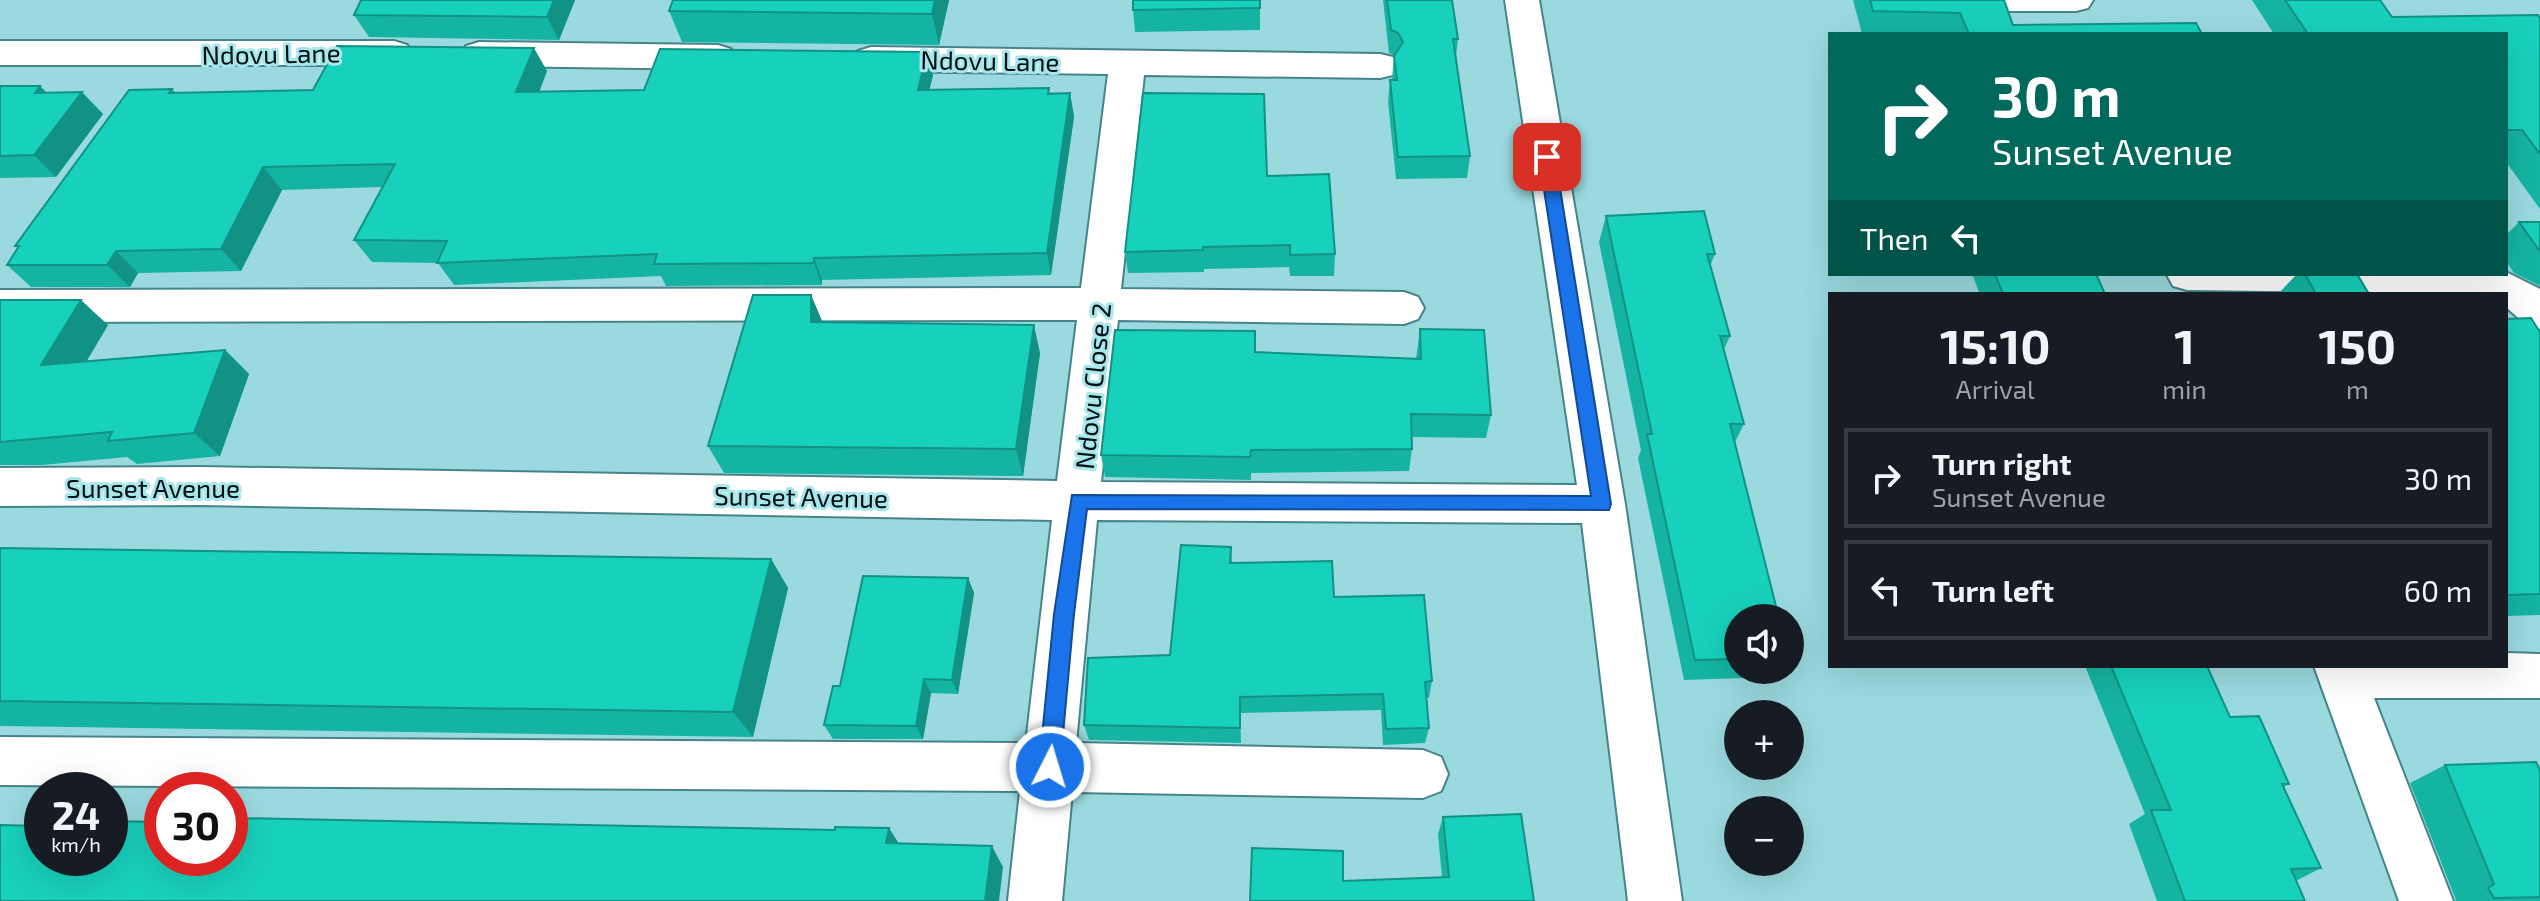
<!DOCTYPE html>
<meta charset="utf-8">
<style>
:root{--surface:#171b24;--page:#242831;--text:#f1f3f6;--muted:#9ea1a6;--line:#363941}
body{margin:0;font-family:"Exo 2",sans-serif;background:var(--page);color:var(--text);height:100vh;display:flex;flex-direction:column;font-size:30px;white-space:nowrap}
*{box-sizing:border-box;margin:0}
p{font-size:26px;color:var(--muted)}
.icon{flex:none;width:44px;height:44px;fill:none;stroke:currentColor;stroke-width:2;stroke-linecap:round;stroke-linejoin:round}
.map{position:relative;flex:1;overflow:hidden}
.side{position:absolute;left:1828px;top:292px;width:680px;height:376px;display:flex;flex-direction:column;background:var(--surface);border-radius:0px;box-shadow:0 8px 32px #0002}
.side>*{flex:none}
.hud{position:absolute;left:1828px;top:32px;width:680px;height:244px;border-radius:0px;box-shadow:0 8px 32px #0002;background:#00695c;color:#fff;overflow:hidden}
.fabs{position:absolute;left:1724px;top:604px;display:grid;gap:16px}
.fabs a{display:grid;place-items:center;width:80px;height:80px;border-radius:50%;background:var(--surface);box-shadow:0 8px 32px #0002;font-size:40px}
.speed{position:absolute;left:24px;top:772px;display:flex;gap:16px;font-size:40px;font-weight:700;text-align:center}
.speed>*{display:grid;place-content:center;width:104px;height:104px;border-radius:50%;background:var(--surface);box-shadow:0 8px 32px #0002;line-height:1}
.speed small{font-size:20px;font-weight:400}
.speed .limit{border:12px solid #d22;background:#fff;color:#111}
.pin{position:absolute;display:grid;place-items:center;width:68px;height:68px;color:#fff;margin:-34px;border-radius:16px;box-shadow:0 4px 12px #0006}
.me{position:absolute;width:88px;margin:-44px;rotate:5deg;stroke-linejoin:round;filter:drop-shadow(0 0 6px #0008)}
.turn{display:flex;align-items:center;gap:28px;height:168px;padding:0 32px;font-size:36px}
.turn .icon{width:104px;height:104px;stroke-width:2.5}
.turn b{display:block;font-size:56px;line-height:68px}
.then{display:flex;align-items:center;height:76px;padding:0 32px;background:#0003;gap:16px;font-size:30px}
.eta{display:flex;justify-content:space-evenly;align-items:center;height:136px;text-align:center}
.eta b{font-size:48px;font-weight:700;line-height:56px}
ul{padding:0;list-style:none}
li{display:flex;align-items:center;gap:24px;height:100px;margin:0 16px 12px;padding:0 16px;border:4px solid var(--line);border-radius:0px}
li div{flex:1}
li b{display:block;font-size:30px}
li em{font-style:normal}
.map>svg:first-child{display:block}
.lines{fill:none;stroke-linecap:round;stroke-linejoin:round}
.street-casing{stroke:#468489;stroke-width:4}
.street{fill:#fff;fill-rule:evenodd}
.wall{fill:#15b4a2}
.shaded-wall{fill:#119284}
.building{fill:#18d1bc;stroke:#119284;stroke-width:2}
.route{fill:#1a73e8;stroke:#114b97;stroke-width:2}
.labels{text-anchor:middle;dominant-baseline:central;stroke-width:6;stroke-linejoin:round;paint-order:stroke}
.street-label{font-size:26px;fill:#000f11;stroke:#a7e7ec}
</style>
<div class="map">
<svg width="2540" height="901" viewBox="0 0 2540 901">
<rect width="100%" height="100%" fill="#9adadf"/>
<g class="lines">
<!-- street casing -->
<g class="street-casing">
<path id="street" d="M1505,0H1539L1625,504L1682,901H1628L1582,523L1097,520L1076,743L1423,750L1441,757L1448,774L1441,791L1423,798L1072,792L1062,901H1008L1020,791L0,785V737L1026,743L1052,520L202,505L0,506V468L202,467L1057,481L1077,320L0,322V290L1081,288L1108,74L871,71L858,67L853,59L858,51L871,47L1380,54L1393,57L1398,66L1393,75L1380,78L1144,75L1121,289L1404,292L1418,297L1424,308L1418,319L1404,324L1118,320L1101,482L1577,485Z
M1955,0H2093L2088,8L2076,11H1972L1960,8Z
M0,41H394L407,45L412,53L407,61L394,65H0Z
M479,42L718,45L731,49L736,57L731,65L718,69L479,66L466,62L461,54L466,46Z
M2506,272L2540,289V329L2525,324L2506,307V294L2187,290L2173,286L2167,275Z
M2506,653L2540,654V698H2374L2453,901H2399L2314,666H2506Z"/>
</g>
<!-- street -->
<use href="#street" class="street"/>
</g>
<!-- wall -->
<path class="wall" d="M575,0L559,40L369,37L354,15Z
M949,0L939,45L682,42L669,11Z
M1260,0V30L1135,32L1133,10Z
M1383,0H1452L1458,39L1456,56L1470,156L1467,178L1396,179L1388,102L1390,80H1392L1394,55L1389,53Z
M1853,0H2004L2013,25L2202,34H1862Z
M2252,0H2380L2392,17L2540,18V209L2506,162V34H2274Z
M547,71L539,92L644,90L933,75L929,90L1070,93L1074,117L1051,275L822,280V285L666,286L661,276L454,285L438,263L372,262L354,240L382,187L282,190L241,271L138,273L130,287H31L7,265L18,248L15,246L172,89L176,93L313,90Z
M0,86H40L46,92L103,114L56,177L0,178Z
M1267,176L1335,254L1334,276H1290L1289,267L1204,269V272L1128,273L1125,252Z
M1606,216L1715,254L1710,266L1730,336L1724,349L1744,424L1735,442L1738,670H1780L1775,677L1684,680L1638,458L1641,450L1599,242Z
M2519,222H2540V286L2514,273L2506,261V235Z
M1972,274H2096L2105,294H1980Z
M2297,274H2357L2369,294H2278Z
M811,295L822,322L1040,353L1023,476L724,473L708,446Z
M0,300L108,325L86,362L225,350L249,374L220,456L137,464L127,457L42,465H0Z
M2506,319L2540,332V615L2506,616Z
M1420,329L1491,415L1486,438L1412,437V449L1409,471L1251,473V480L1105,477L1101,455L1255,331L1256,352L1416,359Z
M1231,547L1232,563L1334,597L1432,681L1429,698H1426L1429,728L1425,743L1383,745L1381,710L1240,713L1241,743L1089,740L1084,725L1170,655Z
M0,548L771,559L788,588L753,737L0,726Z
M968,578L974,593L958,694L931,693L923,739H833L824,725L840,686Z
M2085,666H2207L2230,717L2289,784L2284,787L2321,868L2296,881L2305,901H2157L2129,824L2145,814Z
M2445,765L2540,770V901H2454L2456,900L2410,783Z
M1443,817L1534,901L1343,881L1442,877L1438,834Z"/>
<!-- shaded-wall -->
<path class="shaded-wall" d="M554,0H575L559,40L547,17Z
M935,0H949L939,45L932,14Z
M534,48L547,71L530,116L516,92Z
M927,52L933,75L924,113L918,90Z
M40,86L61,108L35,93Z
M82,92L103,114L56,177L34,155Z
M1070,93L1074,117L1051,275L1047,253Z
M263,167L282,190L241,271L221,249Z
M116,251L138,273L130,287L107,265Z
M814,258L822,280V285L814,263Z
M811,295L823,323L811,322Z
M81,300L108,325L70,389L41,365Z
M1034,325L1040,353L1023,476L1016,449Z
M225,350L249,374L220,456L194,433Z
M771,559L788,588L753,737L733,712Z
M968,578L974,593L958,694L952,680Z
M924,679L931,693L923,739L916,726Z
M889,828L903,850L886,843Z
M992,846L1003,867L999,901H985Z"/>
<!-- building -->
<path class="building" d="M361,0H554L547,17L354,15Z
M673,0H935L932,14L669,11Z
M1133,0H1260V8L1133,10Z
M1387,0H1452L1458,39H1453L1470,156L1398,157L1390,80H1397L1394,56L1403,42L1398,33L1391,30Z
M1870,0H2004L2013,25L2196,23L2202,34H1969L1960,13L1873,11Z
M2285,0H2380L2392,17L2538,15L2540,18V154L2522,130H2506V34H2308Z
M337,46L534,48L516,92L644,90L660,49L927,52L918,90L1049,88L1048,94L1070,93L1047,253L814,258V263L654,264L657,254L437,263L447,241L354,240L395,164L263,167L221,249L116,251L107,265H7L19,246H15L129,90L172,89L169,93L313,90Z
M0,86H40L35,93L82,92L34,155L0,156Z
M1143,93L1264,94L1267,176L1329,174L1335,254L1290,255V245L1203,247V250L1125,252Z
M1704,211L1715,254H1707L1730,336H1720L1744,424H1730L1779,618H1738V659L1695,660L1647,434H1652L1606,216Z
M2519,222H2540V251L2539,250Z
M1995,274H2096L2105,294H2003Z
M2305,274H2357L2369,294H2316Z
M753,295H811V322L1034,325L1016,449L708,446Z
M0,300H81L41,365L225,350L194,433L108,441L112,432L0,442Z
M2531,318L2540,332V594L2506,595V319Z
M1420,329L1484,330L1491,415L1411,414L1412,449L1251,450L1250,457L1101,455L1115,330L1255,331V352L1421,359Z
M1181,545L1231,547L1230,563L1332,561L1334,597L1424,595L1432,681L1425,682L1429,728L1386,729L1383,694L1240,697V728L1084,725L1088,658L1170,655Z
M0,548L771,559L733,712L0,701Z
M863,576L968,578L952,680L924,679L916,726L824,725L833,686H840Z
M2111,666H2207L2230,717L2259,716L2289,784H2282L2321,868L2291,869L2305,901H2185L2151,810H2171Z
M2536,762L2540,770V897L2494,898L2488,888L2494,884L2445,765Z
M1521,814L1534,901H1250L1252,848L1343,851V881L1449,877L1443,817Z
M237,818L835,830V827L889,828L886,843L992,846L985,901H0V825L41,826L42,823V858H110V821L162,822V858H230V824H235Z"/>
<!-- route -->
<path class="route" d="M1547,152L1555,157L1611,504L1609,510L1087,509L1074,614L1060,767L1057,774L1050,777L1042,774L1039,767L1054,614L1072,495L1591,496L1539,157Z"/>
<g class="labels">
<!-- street labels -->
<g class="street-label">
<text transform="translate(271 53) rotate(-1)">Ndovu Lane</text>
<text transform="translate(990 60) rotate(1)">Ndovu Lane</text>
<text transform="translate(1092 386) rotate(-84)">Ndovu Close 2</text>
<text x="153" y="487">Sunset Avenue</text>
<text transform="translate(801 496) rotate(1)">Sunset Avenue</text>
</g>
</g>
</svg>
<div class="fabs">
<a><svg class="icon" aria-label="sound" viewBox="0 0 24 24"><path d="M4 9h4l5-4v14l-5-4H4zM17 9q2 3 0 6"/></svg></a>
<a>+</a>
<a>−</a>
</div>
<div class="speed"><div>24<small>km/h</small></div><div class="limit">30</div></div>
<div class="pin" style="left:1547px;top:157px;background:#d93025"><svg class="icon" aria-label="arrive" viewBox="0 0 24 24"><path d="M6 21V4h12l-3 4 3 4H6"/></svg></div>
<svg class="me" style="left:1050px;top:767px" viewBox="-20 -20 40 40"><circle r="17" fill="#1a73e8" stroke="#fff" stroke-width="3"/><path d="M0-11L8 9 0 5-8 9z" fill="#fff"/></svg>
<div class="hud">
<div class="turn"><svg class="icon" aria-label="right" viewBox="0 0 24 24"><path d="M7 20v-9h11M14 6l5 5-5 5"/></svg><div><b>30 m</b>Sunset Avenue</div></div>
<div class="then">Then<svg class="icon" aria-label="left" viewBox="0 0 24 24"><path d="M17 20v-9H6M10 6l-5 5 5 5"/></svg></div>
</div>
<section class="side">
<div class="eta">
<div><b>15:10</b><p>Arrival</p></div>
<div><b>1</b><p>min</p></div>
<div><b>150</b><p>m</p></div>
</div>
<ul>
<li><svg class="icon" aria-label="right" viewBox="0 0 24 24"><path d="M7 20v-9h11M14 6l5 5-5 5"/></svg><div><b>Turn right</b><p>Sunset Avenue</p></div><em>30 m</em></li>
<li><svg class="icon" aria-label="left" viewBox="0 0 24 24"><path d="M17 20v-9H6M10 6l-5 5 5 5"/></svg><div><b>Turn left</b></div><em>60 m</em></li>
</ul>
</section>
</div>
